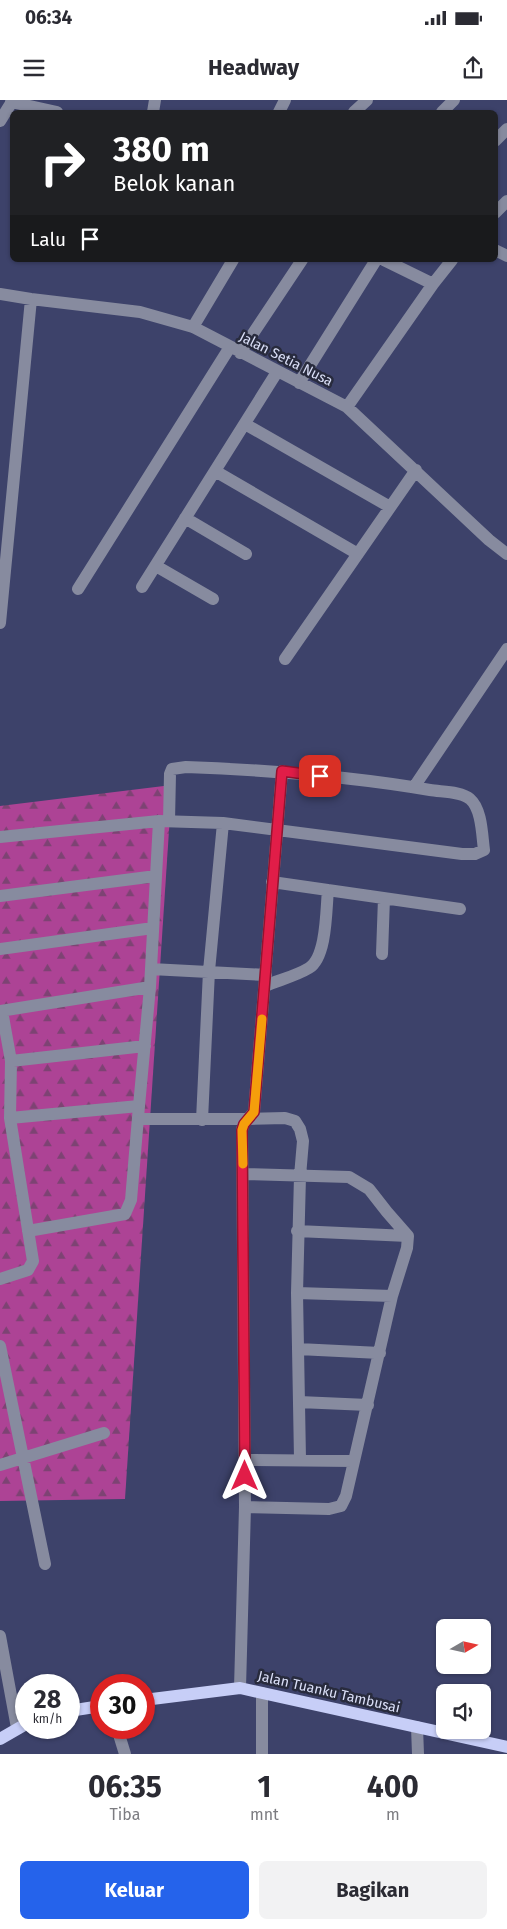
<!DOCTYPE html>
<html lang="id">
<style>
:root{--surface:#fff;--page:#f2f2f3;--text:#2b2b33;--muted:#7c7c81;--accent:#2563eb}
body{margin:0;font-family:"Fira Sans",sans-serif;background:var(--page);color:var(--text);height:100vh;display:flex;flex-direction:column;font-size:19px;white-space:nowrap}
*{box-sizing:border-box;margin:0}
p{font-size:16px;color:var(--muted)}
.icon{flex:none;width:28px;height:28px;fill:none;stroke:currentColor;stroke-width:2;stroke-linecap:round;stroke-linejoin:round}
.map{position:relative;height:1654px;overflow:hidden}
.sheet{display:flex;flex-direction:column;background:var(--surface);flex:1}
.sheet>*{flex:none}
.banner{position:absolute;left:10px;top:10px;width:488px;height:152px;border-radius:8px;box-shadow:0 1px 4px #0004;background:#202124;color:#fff;overflow:hidden}
.needle{width:32px;rotate:81deg}
.tools{position:absolute;left:436px;top:1519px;display:grid;gap:10px}
.tools a{display:grid;place-items:center;width:55px;height:55px;border-radius:8px;background:var(--surface);box-shadow:0 1px 4px #0004;font-size:25px}
.speed{position:absolute;left:15px;top:1574px;display:flex;gap:10px;font-size:25px;font-weight:700;text-align:center}
.speed>*{display:grid;place-content:center;width:65px;height:65px;border-radius:50%;background:var(--surface);box-shadow:0 1px 4px #0004;line-height:1}
.speed small{font-size:12px;font-weight:400}
.speed .limit{border:8px solid #d22;background:#fff;color:#111}
.pin{position:absolute;display:grid;place-items:center;width:42px;height:42px;color:#fff;margin:-21px;border-radius:10px;box-shadow:0 2px 8px #0006}
.me{position:absolute;width:55px;margin:-28px;rotate:0deg;stroke-linejoin:round;filter:drop-shadow(0 0 4px #0008)}
.turn{display:flex;align-items:center;gap:18px;height:105px;padding:0 20px;font-size:22px}
.turn .icon{width:65px;height:65px;stroke-width:2.5}
.turn b{display:block;font-size:35px;line-height:42px}
.then{display:flex;align-items:center;height:48px;padding:0 20px;background:#0003;gap:10px;font-size:19px}
.eta{display:flex;justify-content:space-evenly;align-items:center;height:85px;text-align:center}
.eta b{font-size:30px;font-weight:700;line-height:35px}
.action{display:flex;gap:10px;margin-top:auto;padding:10px 20px}
.action a{flex:1;height:58px;border-radius:8px;background:var(--accent);color:#fff;font-size:20px;font-weight:700;line-height:58px;text-align:center}
.action a+a{background:var(--page);color:var(--text)}
.status{display:flex;justify-content:space-between;align-items:center;height:35px;padding:0 25px;background:var(--surface);direction:ltr}
.status svg{height:14px;fill:currentColor}
header{display:flex;justify-content:space-between;align-items:center;height:65px;padding:0 20px;background:var(--surface);font-size:22px;font-weight:700}
.map>svg:first-child{display:block}
.forest{fill:url(#forest-firs)}
.lines{fill:none;stroke-linecap:round;stroke-linejoin:round}
.minor{stroke:#878b9f;stroke-width:12}
.major{stroke:#c7cef7;stroke-width:12}
.route-casing{stroke:#92132f;stroke-width:12}
.route{stroke:#e11d48;stroke-width:9}
.slow{stroke:#f59e0b;stroke-width:9}
.labels{text-anchor:middle;dominant-baseline:central;stroke-width:5;stroke-linejoin:round;paint-order:stroke}
.street-label{font-size:14px;fill:#dbe0f8;stroke:#282b3d}
</style>
<div class="status"><b>06:34</b><svg viewBox="0 0 49 12"><path d="M0 12V9h3v3zM5 12V6h3v6zM10 12V3h3v9zM15 12V0h3v12zM26 1h20v11H26zM47 4h2v5h-2z"/></svg></div>
<header><svg class="icon" aria-label="menu" viewBox="0 0 24 24"><path d="M4 6h16M4 12h16M4 18h16"/></svg>Headway<svg class="icon" aria-label="share" viewBox="0 0 24 24"><path d="M12 15V3M7 8l5-5 5 5M5 13v7h14v-7"/></svg></header>
<div class="map">
<svg width="507" height="1654" viewBox="0 0 507 1654">
<defs>
<pattern id="forest-firs" width="22" height="20" patternUnits="userSpaceOnUse" patternTransform="scale(1.25)"><rect width="22" height="20" fill="#ad4395"/><path d="M5 1l3.5 6h-7zM16 11l3.5 6h-7z" fill="#7d4373"/></pattern>
</defs>
<rect width="100%" height="100%" fill="#3d426a"/>
<!-- forest -->
<path class="forest" d="M172,685L125,1399L0,1401V706Z"/>
<g class="lines">
<!-- minor -->
<path class="minor" d="M11,2L57,12
M153,12L155,0
M279,12L285,0
M354,12L367,0
M442,12L454,0
M0,21L13,0
M495,41L507,29
M495,113L507,101
M495,150L507,156
M384,160L433,184
M0,194L31,199L140,212L193,227L347,307L489,440L507,454
M193,227L233,160
M240,253L302,160
M299,283L376,160
M347,307L433,184L452,160
M245,324L390,407
M215,371L358,454
M185,418L246,454
M156,466L213,499
M142,487L277,272
M78,489L230,247
M0,523L31,199
M285,559L416,370
M414,687L507,549
M0,737L159,721
M272,782L460,809
M0,796L156,776
M0,849L153,828
M382,854L384,798
M151,869L266,875
M265,886C279,880 296,876 309,868C327,857 326,809 328,790
M0,911L150,887
M11,961L145,946
M139,1006L150,887L159,721L223,723L462,754H475L484,750C482,736 482,709 470,699C461,691 441,692 430,690C349,676 268,670 186,667L172,669L170,674L169,721
M10,1018L139,1006L131,1100L125,1114L28,1131
M139,1019H248L254,1012L282,671
M202,1020L209,871L223,723
M243,1074L349,1077L369,1089L387,1112L408,1136L407,1148L392,1196L346,1396L341,1406L329,1409L245,1407
M297,1131L408,1136
M0,1179L28,1170L33,1161L10,1018L11,961L2,911
M297,1193L392,1196
M0,1246L45,1464
M298,1249L380,1253
M299,1302L368,1305
M245,1360L354,1361
M0,1365L104,1333
M0,1536L17,1628
M240,1588L245,1407L242,1030L244,1023L248,1019L285,1018L295,1021L300,1029L303,1041L300,1076L297,1193L300,1359
M417,1627L418,1654
M117,1628L125,1654
M262,1654V1593"/>
<!-- major -->
<path class="major" d="M144,1600L240,1588L507,1647
M69,1611L101,1606
M0,1639L26,1624"/>
</g>
<g class="lines">
<!-- route casing -->
<g class="route-casing">
<path id="route" d="M245,1376L242,1030L244,1024L254,1012L282,671L320,676"/>
</g>
<!-- route -->
<use href="#route" class="route"/>
<!-- slow -->
<path class="slow" d="M243,1064L242,1030L244,1024L254,1012L262,919"/>
</g>
<g class="labels">
<!-- street labels -->
<g class="street-label">
<text transform="translate(286 259) rotate(27)">Jalan Setia Nusa</text>
<text transform="translate(329 1592) rotate(13)">Jalan Tuanku Tambusai</text>
</g>
</g>
</svg>
<div class="tools">
<a><svg class="needle" viewBox="-14 -14 28 28"><path d="M0-13l5 13h-10z" fill="#e53935"/><path d="M0 13l5-13h-10z" fill="#7c7c81"/></svg></a>
<a><svg class="icon" aria-label="sound" viewBox="0 0 24 24"><path d="M4 9h4l5-4v14l-5-4H4zM17 9q2 3 0 6"/></svg></a>
</div>
<div class="speed"><div>28<small>km/h</small></div><div class="limit">30</div></div>
<div class="pin" style="left:320px;top:676px;background:#d93025"><svg class="icon" aria-label="arrive" viewBox="0 0 24 24"><path d="M6 21V4h12l-3 4 3 4H6"/></svg></div>
<svg class="me" style="left:245px;top:1376px" viewBox="-20 -20 40 40"><path d="M0-17L14 15 0 8-14 15z" fill="#e11d48" stroke="#fff" stroke-width="4"/></svg>
<div class="banner">
<div class="turn"><svg class="icon" aria-label="right" viewBox="0 0 24 24"><path d="M7 20v-9h11M14 6l5 5-5 5"/></svg><div><b>380 m</b>Belok kanan</div></div>
<div class="then">Lalu<svg class="icon" aria-label="arrive" viewBox="0 0 24 24"><path d="M6 21V4h12l-3 4 3 4H6"/></svg></div>
</div>
</div>
<section class="sheet">
<div class="eta">
<div><b>06:35</b><p>Tiba</p></div>
<div><b>1</b><p>mnt</p></div>
<div><b>400</b><p>m</p></div>
</div>
<div class="action"><a>Keluar</a><a>Bagikan</a></div>
</section>
